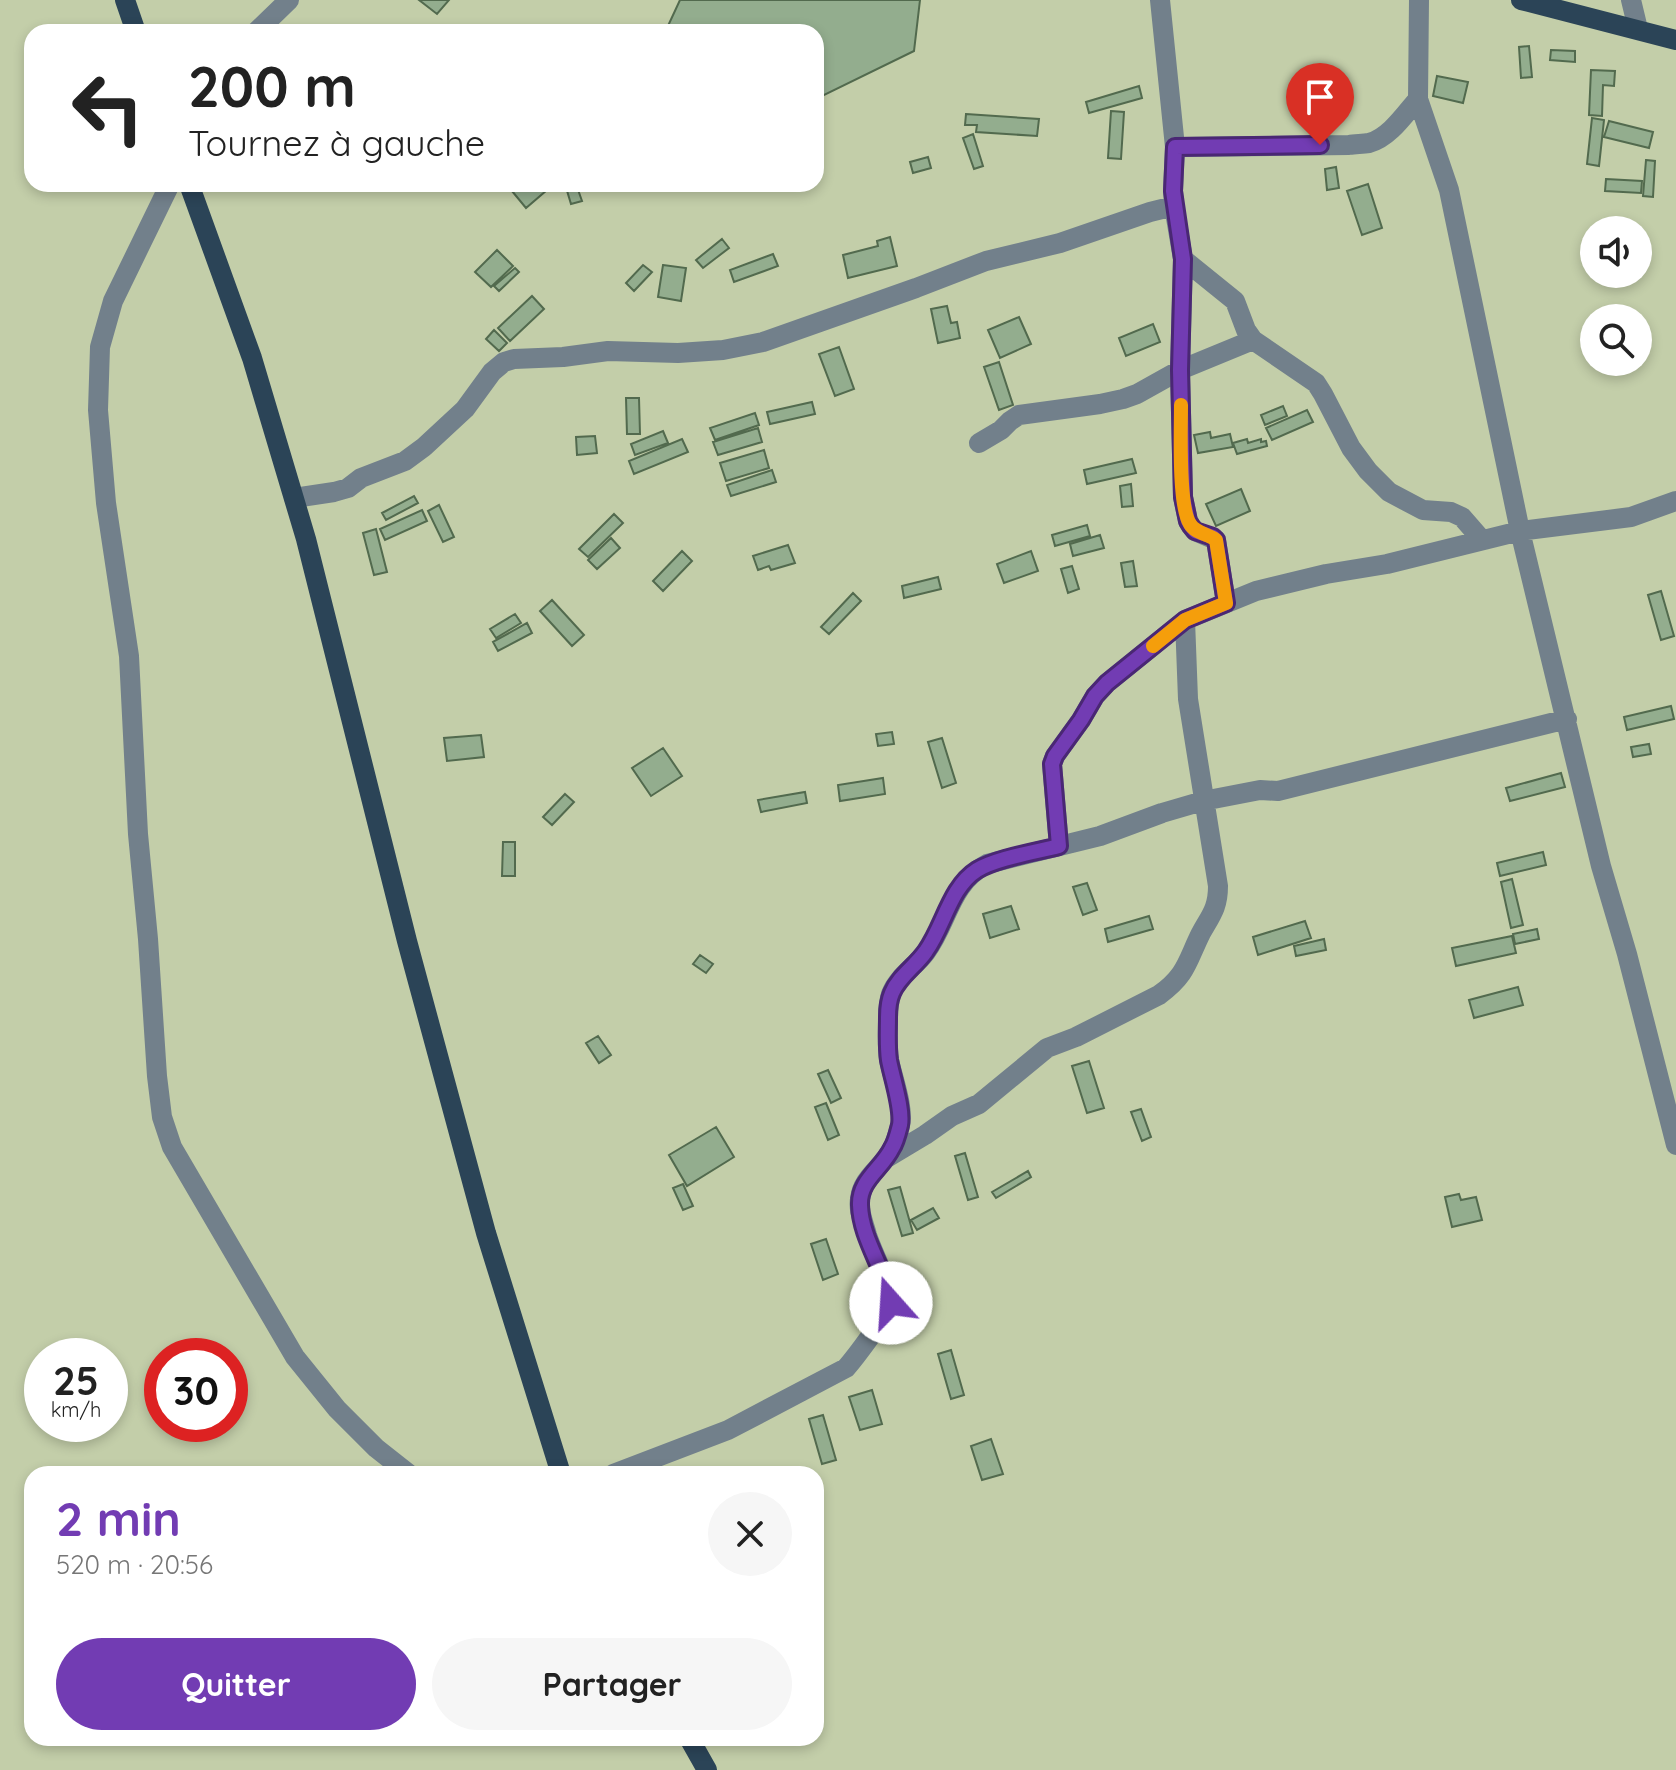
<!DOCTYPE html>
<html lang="fr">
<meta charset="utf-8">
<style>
:root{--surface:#fff;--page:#f6f6f6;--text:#222;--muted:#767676;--accent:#723cb3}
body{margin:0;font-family:Quicksand,sans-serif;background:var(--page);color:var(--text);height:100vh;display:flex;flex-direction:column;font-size:30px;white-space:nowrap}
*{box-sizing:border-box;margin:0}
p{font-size:26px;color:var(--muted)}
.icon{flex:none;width:44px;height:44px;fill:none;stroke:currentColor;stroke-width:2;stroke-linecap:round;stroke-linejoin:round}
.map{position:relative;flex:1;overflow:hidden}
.side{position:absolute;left:24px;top:1466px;width:800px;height:280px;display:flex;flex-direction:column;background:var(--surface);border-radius:24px;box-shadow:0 4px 12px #0003}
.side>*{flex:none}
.top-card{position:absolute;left:24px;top:24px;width:800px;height:168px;border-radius:24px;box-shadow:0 4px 12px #0003;background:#fff;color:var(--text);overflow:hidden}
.fabs{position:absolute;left:1580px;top:216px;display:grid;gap:16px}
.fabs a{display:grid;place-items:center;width:72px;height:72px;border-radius:50%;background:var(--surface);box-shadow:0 4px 12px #0003;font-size:40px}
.speed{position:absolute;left:24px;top:1338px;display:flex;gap:16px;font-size:40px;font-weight:700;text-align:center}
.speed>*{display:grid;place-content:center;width:104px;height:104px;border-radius:50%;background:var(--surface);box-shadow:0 4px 12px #0003;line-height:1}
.speed small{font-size:20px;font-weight:400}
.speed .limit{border:12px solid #d22;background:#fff;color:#111}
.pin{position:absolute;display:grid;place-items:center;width:68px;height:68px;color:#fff;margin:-82px -34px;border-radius:50% 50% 50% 0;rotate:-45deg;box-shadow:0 0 8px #0007}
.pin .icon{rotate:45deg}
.me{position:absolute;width:88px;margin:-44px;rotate:341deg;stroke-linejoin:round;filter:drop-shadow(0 0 6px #0008)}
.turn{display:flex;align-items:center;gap:28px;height:168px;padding:0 32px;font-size:36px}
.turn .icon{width:104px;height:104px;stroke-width:2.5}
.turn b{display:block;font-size:56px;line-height:68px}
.round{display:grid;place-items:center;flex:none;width:84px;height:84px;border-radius:42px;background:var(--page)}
.overview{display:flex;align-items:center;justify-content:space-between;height:136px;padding:0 32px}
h1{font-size:48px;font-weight:700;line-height:60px;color:var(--accent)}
.button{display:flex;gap:16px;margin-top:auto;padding:16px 32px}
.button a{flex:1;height:92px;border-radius:48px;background:var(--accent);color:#fff;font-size:32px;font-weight:700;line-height:92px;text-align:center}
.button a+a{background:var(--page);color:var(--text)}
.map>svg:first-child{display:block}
.building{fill:#93ad8e;stroke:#526a4e;stroke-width:2}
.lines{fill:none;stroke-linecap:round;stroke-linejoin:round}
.minor{stroke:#72808b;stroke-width:20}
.major{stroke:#2b4457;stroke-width:20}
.route-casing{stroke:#4a2774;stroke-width:20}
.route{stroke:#723cb3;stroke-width:14}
.slow{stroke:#f59e0b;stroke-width:14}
</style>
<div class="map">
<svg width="1676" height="1770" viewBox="0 0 1676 1770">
<rect width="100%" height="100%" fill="#c3cea9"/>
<!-- building -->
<path class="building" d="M419,0H449L437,14Z
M680,0H920L914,51L816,99V32H669L667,28Z
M1529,46L1532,77L1521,78L1519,47Z
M1551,50L1575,51V62L1550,60Z
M1591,70L1615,71L1614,86L1603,85L1602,116L1589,115Z
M1437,76L1468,82L1463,103L1433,96Z
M1139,86L1142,98L1089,113L1086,102Z
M1111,111L1124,112L1121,159L1108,158Z
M966,114L1039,119L1037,136L976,132L977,125H965Z
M1592,118L1604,120L1599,166L1587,164Z
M1609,121L1653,132L1649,148L1604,137Z
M973,134L983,166L974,169L963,138Z
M928,157L931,168L913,173L910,162Z
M1646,160L1655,161L1653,197L1643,196Z
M1336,167L1339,188L1327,190L1325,169Z
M1606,179L1642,181L1641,193L1605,191Z
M520,184H554L526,208L512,191Z
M565,184H576L582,201L571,204Z
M1368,184L1382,228L1362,235L1347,191Z
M890,237L897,266L848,278L843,255L878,246L877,241Z
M722,239L729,248L703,268L696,260Z
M497,250L513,266L491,287L475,272Z
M773,254L778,266L734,282L730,270Z
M643,265L652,272L634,291L626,283Z
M663,265L686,268L681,301L658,297Z
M515,268L519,272L499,291L494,286Z
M532,296L544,309L510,341L498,328Z
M947,306L951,323L957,322L960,338L938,343L931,309Z
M1019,317L1031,344L1000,358L988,330Z
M1153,324L1160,342L1126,356L1119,338Z
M494,330L507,343L499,351L486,339Z
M839,347L854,389L835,396L819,354Z
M999,362L1013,405L999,410L984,367Z
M626,398H639L640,434H627Z
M812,402L815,414L770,424L767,412Z
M1283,406L1287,416L1265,425L1261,415Z
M1307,410L1313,422L1272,440L1266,428Z
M755,413L759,425L715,440L710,428Z
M758,428L762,442L718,455L713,442Z
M663,431L668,443L635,455L631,444Z
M1210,432L1211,438L1230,434L1233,447L1198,453L1194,435Z
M595,436L597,453L577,455L576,437Z
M682,439L688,452L634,474L629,461Z
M1247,439L1248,443L1261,439V442L1266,441L1267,446L1237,454L1233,443Z
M764,450L769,468L726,481L720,463Z
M1132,459L1136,473L1087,484L1084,470Z
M772,470L776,482L731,496L727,485Z
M1131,484L1133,506L1122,507L1120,486Z
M1241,489L1250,511L1216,526L1206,504Z
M414,496L418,503L386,520L382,513Z
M439,505L454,537L443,542L428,511Z
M422,510L427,521L385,540L380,529Z
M614,514L623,523L588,557L579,549Z
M1087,525L1090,536L1055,546L1052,535Z
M376,529L387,572L374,575L363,533Z
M1100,535L1104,548L1073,556L1070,544Z
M611,538L620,548L597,569L588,560Z
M788,545L795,563L771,570L769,566L758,570L753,556Z
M682,551L692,561L663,591L653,581Z
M1031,551L1038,571L1004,583L997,564Z
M1133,561L1137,586L1125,587L1121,563Z
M1072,566L1079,589L1068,593L1061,569Z
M938,577L941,589L904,598L902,586Z
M1661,591L1674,636L1661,640L1648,595Z
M853,593L861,601L829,634L821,627Z
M552,600L584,635L572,646L540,611Z
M515,614L521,623L496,638L490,629Z
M527,623L532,633L498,651L493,642Z
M1671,706L1674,719L1627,730L1624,717Z
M892,732L894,744L878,746L876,734Z
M481,735L484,757L447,761L444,738Z
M942,738L956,783L942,788L928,742Z
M1649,744L1651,754L1633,757L1631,747Z
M663,748L682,776L651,796L632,768Z
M1561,773L1565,787L1510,801L1506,788Z
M883,778L885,794L840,801L838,785Z
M805,792L807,803L761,812L758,800Z
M565,794L574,802L552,825L543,817Z
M503,842H515V876H502Z
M1543,852L1546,865L1500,876L1497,863Z
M1512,879L1523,925L1511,928L1501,882Z
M1087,883L1097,910L1083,915L1073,887Z
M1011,906L1019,929L990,938L983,914Z
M1149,916L1153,929L1108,942L1105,929Z
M1305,921L1311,938L1258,955L1253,937Z
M1537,929L1539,939L1515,944L1513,934Z
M1512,936L1516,953L1456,966L1452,948Z
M1324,939L1326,950L1296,956L1294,946Z
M700,955L713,964L706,973L693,964Z
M1518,987L1523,1005L1474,1018L1469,1000Z
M598,1036L611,1055L599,1063L586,1043Z
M1089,1061L1104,1108L1087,1113L1072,1066Z
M828,1070L841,1098L831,1103L818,1074Z
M826,1103L839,1135L828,1140L815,1107Z
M1141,1109L1151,1137L1142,1141L1131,1112Z
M716,1127L734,1157L687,1186L669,1155Z
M965,1153L978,1197L968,1200L955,1156Z
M1028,1171L1031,1177L996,1198L992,1192Z
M683,1184L693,1206L683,1210L673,1188Z
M900,1187L913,1233L902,1236L888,1190Z
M1459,1194L1461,1200L1476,1197L1482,1220L1452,1227L1445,1197Z
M933,1208L939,1218L917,1230L911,1220Z
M826,1239L838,1274L823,1280L811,1244Z
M951,1350L964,1395L951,1399L938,1354Z
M872,1390L882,1424L860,1430L849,1397Z
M823,1415L836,1460L822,1464L809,1419Z
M991,1439L1003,1474L982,1480L971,1446Z"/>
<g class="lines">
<!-- minor -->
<path class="minor" d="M1419,0L1418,99L1449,190L1520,531L1601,866L1627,954L1676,1145
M1631,0L1638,29
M256,32L289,0
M1175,147L1349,145C1355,144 1362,144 1369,143C1389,138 1405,114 1418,99
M170,184L113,301L100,347L98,410L106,503L129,656L138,834L148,939L157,1076L162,1117L172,1147L295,1357L337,1409L376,1448L409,1474
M1174,206L1183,259L1180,370L1183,497L1188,521L1191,526L1195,531L1216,540L1226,603
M1183,259L1235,301L1246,330L1253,340L1316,383L1323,394L1351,448L1368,471L1389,492L1423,510L1451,512L1462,517L1482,540
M979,443L1001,430L1010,421L1019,415L1100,404L1123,399L1137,394L1180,370L1253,340
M294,498L334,492L348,488L361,478L405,461L424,447L465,409L492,372L504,362L514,359L563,357L608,351L678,353L723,350L763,342L916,288L986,261L1060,243L1150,212L1174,206L1173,191L1175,147L1160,0
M1059,846L1052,764L1055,756L1081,720L1095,696L1107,683L1185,620L1256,591L1326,574L1387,564L1520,531L1631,517L1676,501
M885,1159L925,1135L952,1116L979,1104L1047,1048L1076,1037L1159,995C1187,975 1187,961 1201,933C1211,915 1218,908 1218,886L1188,699L1185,620
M613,1474L728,1430L846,1368C854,1359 889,1313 891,1303C893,1292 871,1249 867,1235C864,1223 858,1211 860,1199C862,1177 883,1167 892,1149C896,1142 898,1133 900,1126C904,1107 893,1079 889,1060C887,1047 888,1031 888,1018C888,1010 889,1001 891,994C898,976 915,967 926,952C949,921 949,884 987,864L1100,836L1162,813L1203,801L1260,790L1278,791L1567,719"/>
<!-- major -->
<path class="major" d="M125,0L136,32
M1521,0L1676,40
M189,184L252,358L306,539L407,941L486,1233L561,1474
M689,1738L707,1770"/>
</g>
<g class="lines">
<!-- route casing -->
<g class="route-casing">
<path id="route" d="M891,1303C886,1270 861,1240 860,1205C859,1180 882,1169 892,1148C896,1142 898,1133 900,1125C903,1109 892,1077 889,1060C887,1046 888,1031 888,1017C888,1010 889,1000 892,993C899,976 916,966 926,951C944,926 950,887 977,870C997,858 1036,852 1059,846L1052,764L1055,756L1081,720L1095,696L1107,683L1185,620L1226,603L1216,540L1213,537L1195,531L1191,526L1188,521L1183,497L1180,370L1183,259L1173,191L1175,147L1320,145"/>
</g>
<!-- route -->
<use href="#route" class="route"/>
<!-- slow -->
<path class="slow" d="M1153,646L1185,620L1226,603L1216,540C1208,534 1195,533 1190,524C1178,506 1181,430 1181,405"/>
</g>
</svg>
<div class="fabs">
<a><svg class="icon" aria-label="sound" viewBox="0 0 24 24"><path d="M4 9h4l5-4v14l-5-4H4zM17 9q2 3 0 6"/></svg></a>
<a><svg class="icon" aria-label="search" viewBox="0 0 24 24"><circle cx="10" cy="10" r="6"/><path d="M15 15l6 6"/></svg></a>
</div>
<div class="speed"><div>25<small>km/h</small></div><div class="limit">30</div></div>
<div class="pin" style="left:1320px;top:145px;background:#d93025"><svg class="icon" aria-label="arrive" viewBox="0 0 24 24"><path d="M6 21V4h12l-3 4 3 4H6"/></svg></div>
<svg class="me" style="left:891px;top:1303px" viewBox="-20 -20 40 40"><circle r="19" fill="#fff"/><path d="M0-13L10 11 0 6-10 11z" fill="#723cb3"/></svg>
<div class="top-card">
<div class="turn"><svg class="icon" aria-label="left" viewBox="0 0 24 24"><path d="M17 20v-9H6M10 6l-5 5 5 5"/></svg><div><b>200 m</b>Tournez à gauche</div></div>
</div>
<section class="side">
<div class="overview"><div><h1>2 min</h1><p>520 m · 20:56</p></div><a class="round"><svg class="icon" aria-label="close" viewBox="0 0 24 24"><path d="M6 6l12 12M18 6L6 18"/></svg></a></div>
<div class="button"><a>Quitter</a><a>Partager</a></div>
</section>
</div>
